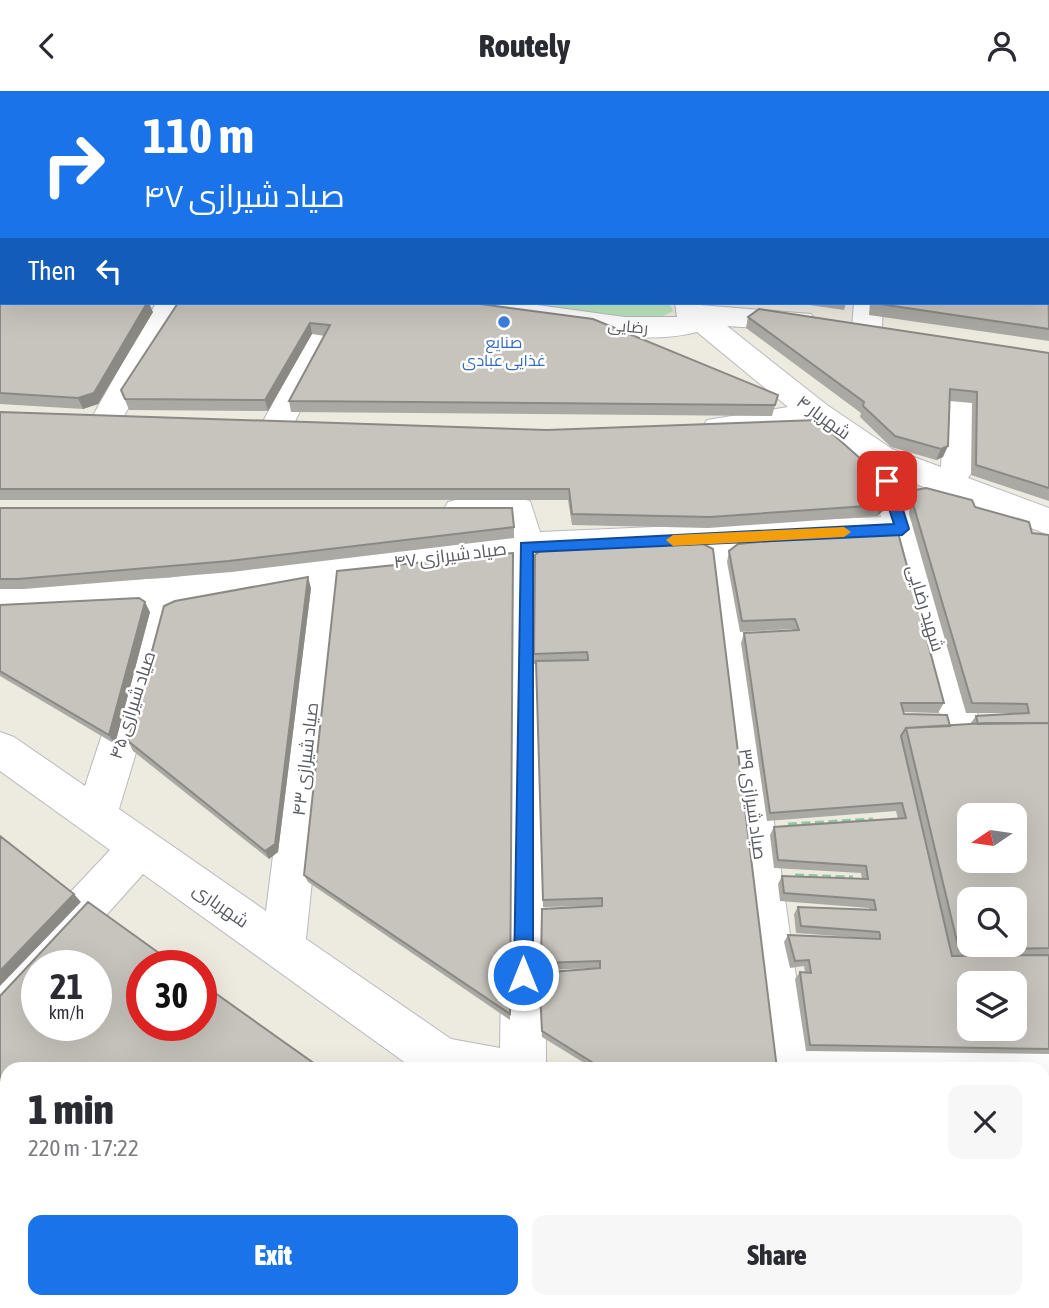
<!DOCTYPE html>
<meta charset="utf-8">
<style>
:root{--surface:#fff;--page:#f7f7f7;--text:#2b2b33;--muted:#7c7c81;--accent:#1a73e8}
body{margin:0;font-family:"Asap Condensed",Cairo,sans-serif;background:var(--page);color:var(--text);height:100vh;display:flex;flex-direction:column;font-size:26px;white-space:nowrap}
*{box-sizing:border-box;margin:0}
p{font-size:23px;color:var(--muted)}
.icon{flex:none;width:38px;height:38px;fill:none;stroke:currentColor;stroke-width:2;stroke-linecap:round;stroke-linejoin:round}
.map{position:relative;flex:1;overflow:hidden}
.drawer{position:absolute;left:0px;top:971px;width:1050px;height:247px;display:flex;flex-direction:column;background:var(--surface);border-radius:21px 21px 0 0;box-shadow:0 7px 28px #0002}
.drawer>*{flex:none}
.guide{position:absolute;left:0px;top:0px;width:1050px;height:214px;box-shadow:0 7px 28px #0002;background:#1a73e8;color:#fff;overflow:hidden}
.needle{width:46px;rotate:257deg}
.controls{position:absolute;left:957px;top:712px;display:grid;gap:14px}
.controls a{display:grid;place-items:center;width:70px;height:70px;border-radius:14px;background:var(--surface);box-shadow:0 7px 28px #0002;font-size:35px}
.speed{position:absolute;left:21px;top:859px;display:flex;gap:14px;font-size:35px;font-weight:700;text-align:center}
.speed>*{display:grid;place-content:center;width:91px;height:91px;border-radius:50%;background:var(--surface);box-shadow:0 7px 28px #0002;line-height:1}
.speed small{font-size:18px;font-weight:400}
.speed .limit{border:10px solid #d22;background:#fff;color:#111}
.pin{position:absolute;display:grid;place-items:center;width:60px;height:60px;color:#fff;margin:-30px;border-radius:14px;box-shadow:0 4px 10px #0006}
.me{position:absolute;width:77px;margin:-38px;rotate:0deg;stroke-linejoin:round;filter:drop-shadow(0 0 5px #0008)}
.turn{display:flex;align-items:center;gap:24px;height:147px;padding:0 28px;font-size:32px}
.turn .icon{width:91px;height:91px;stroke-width:2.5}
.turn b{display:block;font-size:49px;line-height:60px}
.then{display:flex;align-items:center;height:66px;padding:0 28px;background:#0003;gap:14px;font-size:26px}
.round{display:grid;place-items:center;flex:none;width:74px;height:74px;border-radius:14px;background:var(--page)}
.head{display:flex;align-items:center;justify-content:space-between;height:119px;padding:0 28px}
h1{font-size:42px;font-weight:800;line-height:52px}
.button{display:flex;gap:14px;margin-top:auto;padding:14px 28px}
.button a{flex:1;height:80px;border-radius:14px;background:var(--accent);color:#fff;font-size:28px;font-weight:800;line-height:80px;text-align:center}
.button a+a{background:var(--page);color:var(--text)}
header{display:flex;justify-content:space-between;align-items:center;height:91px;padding:0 28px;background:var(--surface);font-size:32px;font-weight:800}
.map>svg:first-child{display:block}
.green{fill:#bbe6bc}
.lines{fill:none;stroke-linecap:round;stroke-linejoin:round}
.minor-casing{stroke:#b8bac0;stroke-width:2}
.major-casing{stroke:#f6cc4f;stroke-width:2}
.path{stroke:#93c7a3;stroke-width:5;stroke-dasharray:9 4.5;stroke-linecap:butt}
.minor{fill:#fff;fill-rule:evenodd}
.major{fill:#fff3a2;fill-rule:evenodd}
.wall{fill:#aba9a3}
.shaded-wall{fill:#8b8984}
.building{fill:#c7c4bd;stroke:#8b8984;stroke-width:2;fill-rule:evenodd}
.route{fill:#1a73e8;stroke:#114b97;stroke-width:2}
.slow{fill:#f59e0b}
.shop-dot{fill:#3f7fe0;stroke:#fff;stroke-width:2.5}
.labels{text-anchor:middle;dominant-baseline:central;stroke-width:5;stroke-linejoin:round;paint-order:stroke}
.far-street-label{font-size:16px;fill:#595c62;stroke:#fff}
.far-shop-label{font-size:16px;fill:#366cbe;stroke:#fff}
.street-label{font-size:18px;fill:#595c62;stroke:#fff}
</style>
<header><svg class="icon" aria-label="back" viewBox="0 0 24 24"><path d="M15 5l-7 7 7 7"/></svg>Routely<svg class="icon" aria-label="person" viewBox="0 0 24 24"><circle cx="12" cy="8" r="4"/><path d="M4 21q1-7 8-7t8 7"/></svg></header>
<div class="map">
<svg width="1049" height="1217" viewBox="0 0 1049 1217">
<rect width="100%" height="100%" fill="#edeae0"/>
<!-- green -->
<path class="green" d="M516,212H669L673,220L659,227L645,228Z"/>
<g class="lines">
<!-- minor casing -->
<g class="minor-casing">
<path id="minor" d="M864,0H888L889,2H865Z
M156,212H186L118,336L107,339L96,336L91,328Z
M444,212H522L625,226H677L675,212L811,223L816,230L811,237L801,240L727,235L827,314L892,358L941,376L944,314L949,306L960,303L971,306L976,314L974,378L968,387L1049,417V444L903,388L979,628L974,640L960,645L946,640L941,628L889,452L735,459L805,948L1049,947V995H1043V978H763L700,460L544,467L546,978H414L143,783L61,875H37V902L16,925L0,932V876L110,759L0,680V641L14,646L85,695L144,516L0,523V495L167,487L506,444L504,432L460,433L448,429L443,420L448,411C471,404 507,403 530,410L540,441L881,426L865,372L811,334C779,340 739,354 707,345L702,337L707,329L788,316L697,241C635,258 524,231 459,221L449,219ZM508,471L500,957L451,948L306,848L343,492ZM307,497L266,820L119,718L181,513Z
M854,212H883L882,236L878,243L867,246L856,243L852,236Z
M322,239L333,242L337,249L293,334L288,342L277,345L266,342L261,334L307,249L311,242Z
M1043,1171L1049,1172V1217H1028L1023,1211H1043Z
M695,1211H753L755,1217H697Z
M834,1211H892L894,1217H836Z"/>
</g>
<!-- major casing -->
<g class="major-casing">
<path id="major" d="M0,1043L7,1046V1099L0,1096Z
M142,1211H199L201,1217H144Z"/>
</g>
<!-- path -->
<path class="path" d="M788,734L873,729
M795,785L853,787"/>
<!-- minor -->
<use href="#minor" class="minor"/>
<!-- major -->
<use href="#major" class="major"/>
</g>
<!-- wall -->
<path class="wall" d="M0,0L2,2V100H0Z
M441,0H853V2H440Z
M884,0H1049V80L1048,2H884Z
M1049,88V140L1048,89Z
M0,106H2V179H0Z
M1049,158V250L869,224L870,212H1048Z
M0,192L153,221L98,313L83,318L0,313Z
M178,212H473L778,304L772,325L291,321L289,310L325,245L312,243L268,320L129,319L121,299Z
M796,212H846L844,219Z
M748,226L1049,262V410L971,384L972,312L949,310L943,366L936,369L891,356L860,326L861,322L746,237Z
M0,321L888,408L884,419L877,425L708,437L572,434L568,409H0Z
M915,399L975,416L1032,442L1049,444V963L806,960L795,888L800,881H805L804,875L790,877L784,851L788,844L864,847L796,842L794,823L798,816L869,818V817L780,810L778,793L782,785L862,788L861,782L774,777L770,744L774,736L898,728L896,720L767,730L741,552L744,542L792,540V538L740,541L727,471L729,460L944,612L938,622L904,621V623L950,635L970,633L976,625L1020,622H966L909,423L910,410Z
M0,417L514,436V447L232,481L24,498H0Z
M542,458L777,978H594L542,946L539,882L599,877L541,879L542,818L600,815L543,816L536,573H534L535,464Z
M513,462L510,929L308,791L304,784Z
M311,497L278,761L269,768L133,660L128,650Z
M0,514L150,521L115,653L0,585Z
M1043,987H1049V1184L1043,1183Z
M939,1211H962L1011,1217H948Z"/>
<!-- shaded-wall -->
<path class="shaded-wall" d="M147,212H149L153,221L98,313L83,318L78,307Z
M310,232L312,243L268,320L265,309Z
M948,355L943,366L936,369L941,358Z
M888,408L884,419L877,425L881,414Z
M308,486L311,497L278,761L269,768L265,760Z
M145,511L150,521L115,653L109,644Z
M74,803L81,811L0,895V880Z"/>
<!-- building -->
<path class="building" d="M0,0H346L345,2H2V5H0Z
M347,0H432L431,2H346Z
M441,0H466L479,2H440Z
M525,0H712L711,2H537Z
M723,0H853V2H733Z
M931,0H1049V10L1048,2H952Z
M0,15H2V89H0Z
M1048,21H1049V68H1048Z
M1048,98H1049V123H1048Z
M0,106H2V168H0Z
M1048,158L1049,238L873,212H1048Z
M0,192H2V212H147L94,302L78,307L0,302Z
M178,212H473L593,228L778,304L775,314L289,310L330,234L310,232L265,309L125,308L121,299Z
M759,218L1049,262V397L976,374L977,301L950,298L948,355L941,358L895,345L863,315L864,311L748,226Z
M0,321L547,339L817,329L880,385L888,408L881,414L710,426L572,423L569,398H0Z
M926,397L972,409L975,416L1029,431L1032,442L1049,444V632L978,633L976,625L1029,622L1027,613L972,612L913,413L915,399Z
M0,417H512L514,436L229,470L18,488H0Z
M897,438L944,612H901L904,623L947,624L950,635L906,637L901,645L952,865L1049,864V958L810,954L800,881L811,882L809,869L795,870L788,844L880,848V844L879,841L801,835L798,816L876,819L874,809L784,802L782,785L868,788L867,781L866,775L778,769L774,736L906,727L902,712L770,722L744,542L799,539L795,528L742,530L729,460L738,453ZM970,892H1015V938H970Z
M699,451L713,458L777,978H603L542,940L539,882L600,877V870L541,872L542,818L602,815V807L543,809L536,570L588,569V566L587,561L534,563L535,464L542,458Z
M513,462L510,923L304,784L337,480Z
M308,486L275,753L265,760L128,650L164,515L175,510Z
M139,507L145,511L109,644L0,580V514Z
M986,632H1049V857L959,859L906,637ZM970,724H1015V770H970ZM970,808H1015V854H970Z
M0,745L74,803L0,880Z
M88,811L177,875H142V934H201V892L322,978H7V1009L0,1003V905ZM37,875H96V934H37Z
M1043,987H1049V1181L1043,1180Z
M280,1211H649L657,1217H285Z
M950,1211H962L1011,1217H958Z"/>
<!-- route -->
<path class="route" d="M887,385L894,390L909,438L902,444L533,461V884L530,891L523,893L517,891L514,884L521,452L894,433L880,390Z"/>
<!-- slow -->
<path class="slow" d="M844,436L851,441L844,446L673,455L666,449L673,444Z"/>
<!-- markers -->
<circle class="shop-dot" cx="504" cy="231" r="7"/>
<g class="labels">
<!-- far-street labels -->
<g class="far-street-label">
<text transform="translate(628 235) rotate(5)">رضایی</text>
</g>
<!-- far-shop labels -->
<g class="far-shop-label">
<text x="504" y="251">صنایع<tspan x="504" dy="18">غذایی عبادی</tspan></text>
</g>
<!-- street labels -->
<g class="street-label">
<text transform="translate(824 326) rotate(36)">شهریار ۴</text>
<text transform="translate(450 464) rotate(-7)">صیاد شیرازی ۴۷</text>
<text transform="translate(926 517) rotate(73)">شهید رضایی</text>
<text transform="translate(132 614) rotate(-72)">صیاد شیرازی ۴۵</text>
<text transform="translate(305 668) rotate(-83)">صیاد شیرازی ۴۳</text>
<text transform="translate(753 713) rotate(82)">صیاد شیرازی ۳۹</text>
<text transform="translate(221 814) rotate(35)">شهریاری</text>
</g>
</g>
</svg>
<div class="controls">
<a><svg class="needle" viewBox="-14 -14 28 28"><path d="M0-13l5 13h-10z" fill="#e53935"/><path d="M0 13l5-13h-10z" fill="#7c7c81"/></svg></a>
<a><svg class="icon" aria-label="search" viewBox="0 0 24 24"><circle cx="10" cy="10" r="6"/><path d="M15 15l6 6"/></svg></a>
<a><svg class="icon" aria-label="layers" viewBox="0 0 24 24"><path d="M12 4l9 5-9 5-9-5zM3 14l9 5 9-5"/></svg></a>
</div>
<div class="speed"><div>21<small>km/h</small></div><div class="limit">30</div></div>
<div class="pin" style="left:887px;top:390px;background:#d93025"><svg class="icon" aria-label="arrive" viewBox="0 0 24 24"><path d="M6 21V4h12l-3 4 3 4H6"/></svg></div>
<svg class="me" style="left:523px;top:884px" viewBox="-20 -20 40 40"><circle r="17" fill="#1a73e8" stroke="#fff" stroke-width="3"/><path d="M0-11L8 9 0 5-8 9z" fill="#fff"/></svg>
<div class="guide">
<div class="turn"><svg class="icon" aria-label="right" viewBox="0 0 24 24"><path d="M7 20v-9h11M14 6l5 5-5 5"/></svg><div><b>110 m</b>صیاد شیرازی ۴۷</div></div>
<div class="then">Then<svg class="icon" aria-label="left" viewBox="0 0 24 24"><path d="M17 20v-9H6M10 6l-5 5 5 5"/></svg></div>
</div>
<section class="drawer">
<div class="head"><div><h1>1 min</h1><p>220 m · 17:22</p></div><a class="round"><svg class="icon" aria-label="close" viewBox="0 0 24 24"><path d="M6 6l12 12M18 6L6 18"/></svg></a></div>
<div class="button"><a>Exit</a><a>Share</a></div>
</section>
</div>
